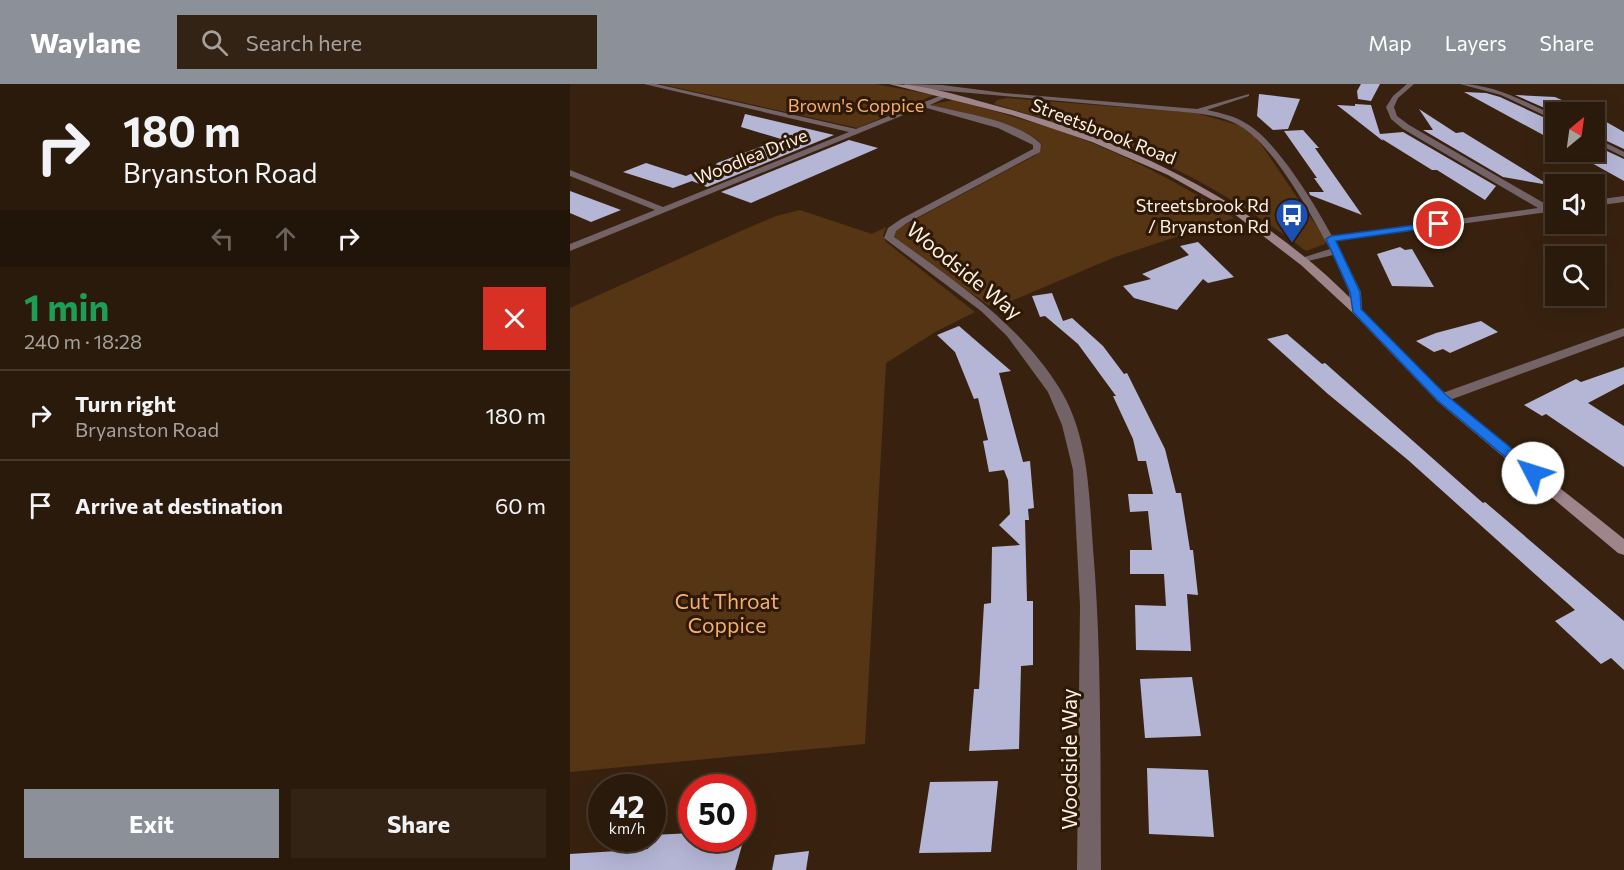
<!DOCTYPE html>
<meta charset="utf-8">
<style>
:root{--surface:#2a1a0b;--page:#322314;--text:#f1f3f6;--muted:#a5a19d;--line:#46382c;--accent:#8c9099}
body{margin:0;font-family:Commissioner,sans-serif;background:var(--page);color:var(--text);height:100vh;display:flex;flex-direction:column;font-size:22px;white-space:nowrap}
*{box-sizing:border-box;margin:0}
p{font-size:20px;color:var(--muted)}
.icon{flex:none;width:33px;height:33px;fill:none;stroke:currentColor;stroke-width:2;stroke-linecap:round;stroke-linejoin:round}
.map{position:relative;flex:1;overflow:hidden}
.sheet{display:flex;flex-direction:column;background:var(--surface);width:570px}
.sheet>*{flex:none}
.banner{background:#2a1a0b;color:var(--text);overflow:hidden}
.needle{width:39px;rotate:29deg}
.fabs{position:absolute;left:975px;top:18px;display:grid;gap:12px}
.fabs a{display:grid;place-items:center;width:60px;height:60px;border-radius:0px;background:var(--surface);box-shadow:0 6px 24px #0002,0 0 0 2px var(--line);font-size:30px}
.speed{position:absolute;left:18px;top:690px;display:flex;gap:12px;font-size:30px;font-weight:700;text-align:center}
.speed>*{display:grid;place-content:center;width:78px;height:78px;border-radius:50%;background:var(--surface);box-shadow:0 6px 24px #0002,0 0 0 2px var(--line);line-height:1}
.speed small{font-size:15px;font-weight:400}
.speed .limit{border:9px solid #d22;background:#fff;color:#111}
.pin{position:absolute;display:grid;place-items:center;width:51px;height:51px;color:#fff;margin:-26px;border:3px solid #fff;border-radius:50%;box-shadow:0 2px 6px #0007}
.me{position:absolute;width:66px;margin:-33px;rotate:310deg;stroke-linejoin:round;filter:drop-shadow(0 0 4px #0008)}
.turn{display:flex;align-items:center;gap:21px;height:126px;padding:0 24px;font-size:27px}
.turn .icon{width:78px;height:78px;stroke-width:2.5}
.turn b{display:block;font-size:42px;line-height:51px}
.lanes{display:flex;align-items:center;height:57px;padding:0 24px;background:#0003;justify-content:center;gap:30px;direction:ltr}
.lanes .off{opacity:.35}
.round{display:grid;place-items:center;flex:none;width:63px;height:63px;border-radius:0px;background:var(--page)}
.headline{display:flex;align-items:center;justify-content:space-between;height:102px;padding:0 24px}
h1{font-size:36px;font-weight:700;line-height:45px;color:#1e9e55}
.button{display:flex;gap:12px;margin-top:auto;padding:12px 24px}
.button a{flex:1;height:69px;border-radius:0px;background:var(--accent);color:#fff;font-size:24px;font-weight:700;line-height:69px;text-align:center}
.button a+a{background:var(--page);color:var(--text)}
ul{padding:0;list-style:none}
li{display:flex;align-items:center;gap:18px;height:90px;padding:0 24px;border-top:2px solid var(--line)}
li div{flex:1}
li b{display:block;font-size:22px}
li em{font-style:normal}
header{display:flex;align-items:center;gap:36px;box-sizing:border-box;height:84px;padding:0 30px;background:var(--accent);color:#fff}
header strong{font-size:28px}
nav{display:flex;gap:33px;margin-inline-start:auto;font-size:21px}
.search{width:420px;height:54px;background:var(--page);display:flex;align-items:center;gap:15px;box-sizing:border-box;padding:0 21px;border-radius:0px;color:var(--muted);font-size:22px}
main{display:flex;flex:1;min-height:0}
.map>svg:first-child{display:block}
.green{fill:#563515}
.building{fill:#b5b6d6}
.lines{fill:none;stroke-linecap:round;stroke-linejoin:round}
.minor{fill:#736367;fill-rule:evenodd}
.secondary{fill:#9d858a;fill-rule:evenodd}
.route{fill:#1a73e8;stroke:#114b97;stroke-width:1.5}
.labels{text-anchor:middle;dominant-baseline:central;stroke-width:6;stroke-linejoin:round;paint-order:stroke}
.far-park-label{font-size:18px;fill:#f5ae6e;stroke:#2d1905}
.far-street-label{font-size:18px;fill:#feefe3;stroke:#2d1905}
.far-poi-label{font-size:18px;fill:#feefe3;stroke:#2d1905;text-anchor:end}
.street-label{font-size:21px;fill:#feefe3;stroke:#2d1905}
.park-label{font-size:21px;fill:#f5ae6e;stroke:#2d1905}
</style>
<header>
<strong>Waylane</strong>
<div class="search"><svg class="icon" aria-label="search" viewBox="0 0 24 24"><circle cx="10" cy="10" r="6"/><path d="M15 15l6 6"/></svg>Search here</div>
<nav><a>Map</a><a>Layers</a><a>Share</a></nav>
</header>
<main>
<section class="sheet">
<div class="banner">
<div class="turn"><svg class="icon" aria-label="right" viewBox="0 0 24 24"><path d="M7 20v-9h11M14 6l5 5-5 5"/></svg><div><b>180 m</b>Bryanston Road</div></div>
<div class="lanes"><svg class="icon off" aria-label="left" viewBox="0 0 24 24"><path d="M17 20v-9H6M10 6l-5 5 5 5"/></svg><svg class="icon off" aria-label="ahead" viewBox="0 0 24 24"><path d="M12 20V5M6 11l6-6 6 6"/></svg><svg class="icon" aria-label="right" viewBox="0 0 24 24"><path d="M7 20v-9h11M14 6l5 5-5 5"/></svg></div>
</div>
<div class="headline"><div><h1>1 min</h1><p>240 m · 18:28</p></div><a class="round" style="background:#d93025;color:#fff"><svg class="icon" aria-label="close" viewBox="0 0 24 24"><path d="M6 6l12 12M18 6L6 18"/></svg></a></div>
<ul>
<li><svg class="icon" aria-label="right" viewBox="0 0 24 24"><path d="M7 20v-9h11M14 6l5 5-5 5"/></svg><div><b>Turn right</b><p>Bryanston Road</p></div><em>180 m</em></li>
<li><svg class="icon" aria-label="arrive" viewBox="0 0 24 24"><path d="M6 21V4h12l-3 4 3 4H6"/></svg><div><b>Arrive at destination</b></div><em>60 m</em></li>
</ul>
<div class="button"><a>Exit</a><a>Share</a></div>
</section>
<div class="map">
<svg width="1054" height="786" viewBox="0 0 1054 786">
<rect width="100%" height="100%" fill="#38220f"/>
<!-- green -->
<path class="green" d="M90,0H305L364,11L288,44Z
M438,14L626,29L668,41L686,53L756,156L755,160L736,167C679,124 617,86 550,61C509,45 467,33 424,20L427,16Z
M383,16C416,25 450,34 484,45C548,66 608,98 664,134L545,173L427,223L418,221L325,155L324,150L329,144L466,71L472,60C450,38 391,29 360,21Z
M230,126L302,150L316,143L313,152L316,158L405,228L367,247L316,279L295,660L0,688V224L173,146L206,132Z"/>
<!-- building -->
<path class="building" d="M791,0H810L801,17L788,15L787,7Z
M894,8L916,9L930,13L986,39V58Z
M689,10L730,15L718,45L703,46L687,32Z
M945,11L985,13L1019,28L986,29Z
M785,20L801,21L810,50L833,48L926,102L915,116L867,86H862L812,55L813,57L767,21L785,22Z
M849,25L886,49L893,48L979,101L933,93L853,46H863Z
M175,30L264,51L137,103L122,97L103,104L53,88L76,79L116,92L132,85L145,83L147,79L211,55L171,43Z
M1024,31L1054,48V65L1024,51Z
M733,46L749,64H745L792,131L740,111L739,108H754L744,94H747L714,47Z
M279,56L308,64L181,119L151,108Z
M1024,61L1054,75V97L1002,68H1024Z
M0,107L51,126L21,138L0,129Z
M628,158L664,193L638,199L633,195L607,226L564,214L553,202L581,195L572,190L619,171L610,162Z
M830,163L835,166L842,165L864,203L822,202L807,170Z
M482,209L493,237L502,234L533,262L554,290L557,289L595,365L606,409H611L620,466H623L628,511L617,510L621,567L566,566L565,521L596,522L594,490H560V466H582L578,427L560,428L558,410H583L576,377H568L563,355L543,312H546L508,260L475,232L470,233L462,212Z
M911,237L928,248L880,269L873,265L864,268L846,257L866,249Z
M389,242L441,287L429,289L453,378L460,377L464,424L458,425L459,436H455L457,517H463V581L451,582L449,665L399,667L404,605H409L414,520L421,519L422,463L450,461L429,441L440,430L438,396L434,386L419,388L413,357L418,356L408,314L404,315L385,268L367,251Z
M717,250L752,280L755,279L913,419L915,418L1054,537V586L1041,574L1031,580L985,537L1005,526L838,376L758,310L697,255Z
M1054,283V300L1018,319L1054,342V383L976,330L972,332L954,321L1006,295L1011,298Z
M622,593L631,652L575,654L570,595Z
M577,684L638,686L644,753L579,750Z
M428,697L421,768L349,769L360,698Z
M122,749V754H174L165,786H0V770L78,765L83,751Z
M239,767L236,786H202L205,771Z"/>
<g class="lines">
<!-- minor -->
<path class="minor" d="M74,0H86L286,45L375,10L377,13L360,21C392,29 447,36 471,60L470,68L337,139L326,147L324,153C386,198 449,239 490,305C519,353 519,410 523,464C532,571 530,679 531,786H507L510,522L503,386L492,341L478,308L437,252L411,227L314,154L318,144L331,135L463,65V61L428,44L353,23L0,167V160L85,126L0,92V86L93,123L279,48Z
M335,0L372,1L434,9L627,25L679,10V12L637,26C651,29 665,32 677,40C707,57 745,121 762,152L968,124L833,45L821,35L816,23L823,12L837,0H844L828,14L824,23L827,32L839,41L979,122L986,121V127L766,157L791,208L792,226L786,229L780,226L779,208L763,171L730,179L725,176L760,165C741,131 706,65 673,44C659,34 641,31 624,29L333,3Z
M890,0C924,0 955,18 986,32V37L931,11Z
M1024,53L1054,68V73L1024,58Z
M1054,112V118L1024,122V116Z
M1054,244V252L877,317H867L865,314L867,311Z"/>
<!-- secondary -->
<path class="secondary" d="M319,0C358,0 400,15 438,25C556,57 664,110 756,191C798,229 833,272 875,309C932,361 994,406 1054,455V471L1048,469L867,317L783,229L731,181L655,123L598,91L522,58L442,31Z"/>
</g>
<!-- route -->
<path class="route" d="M869,138H872V142L766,157L790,208L791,225L876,311L967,385L969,389L967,392H958L867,316L783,228L780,208L756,155L761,152Z"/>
<!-- icons -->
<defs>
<g id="bus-pin" transform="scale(1.725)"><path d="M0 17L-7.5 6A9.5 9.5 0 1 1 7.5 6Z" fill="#1a4fb4" stroke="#2d1905"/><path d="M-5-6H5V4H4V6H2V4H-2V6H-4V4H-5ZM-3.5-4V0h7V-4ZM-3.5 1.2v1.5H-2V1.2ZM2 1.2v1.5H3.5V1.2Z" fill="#fff"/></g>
</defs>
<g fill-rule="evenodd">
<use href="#bus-pin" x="722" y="131"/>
</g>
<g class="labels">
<!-- far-park labels -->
<g class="far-park-label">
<text x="286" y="21">Brown's Coppice</text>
</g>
<!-- far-street labels -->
<g class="far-street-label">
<text transform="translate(534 47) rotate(21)">Streetsbrook Road</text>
<text transform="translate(181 72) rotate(-22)">Woodlea Drive</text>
</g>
<!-- far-poi labels -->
<g class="far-poi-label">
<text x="699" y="121">Streetsbrook Rd<tspan x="699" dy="21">/ Bryanston Rd</tspan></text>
</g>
<!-- street labels -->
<g class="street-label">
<text transform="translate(395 186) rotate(39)">Woodside Way</text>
<text transform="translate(498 675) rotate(-90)">Woodside Way</text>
</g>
<!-- park labels -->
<g class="park-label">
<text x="157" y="516">Cut Throat<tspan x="157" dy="24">Coppice</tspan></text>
</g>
</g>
</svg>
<div class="fabs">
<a><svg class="needle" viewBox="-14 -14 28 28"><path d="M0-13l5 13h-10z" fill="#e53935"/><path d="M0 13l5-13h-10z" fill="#a5a19d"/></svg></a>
<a><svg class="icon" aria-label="sound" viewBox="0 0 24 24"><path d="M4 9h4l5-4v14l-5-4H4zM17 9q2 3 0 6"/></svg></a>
<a><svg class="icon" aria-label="search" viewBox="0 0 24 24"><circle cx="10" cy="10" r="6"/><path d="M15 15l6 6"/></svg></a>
</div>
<div class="speed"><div>42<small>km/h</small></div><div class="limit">50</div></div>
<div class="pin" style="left:869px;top:140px;background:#d93025"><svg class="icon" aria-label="arrive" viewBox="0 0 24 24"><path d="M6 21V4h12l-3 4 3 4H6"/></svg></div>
<svg class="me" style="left:963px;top:389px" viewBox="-20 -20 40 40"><circle r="19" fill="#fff"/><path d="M0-13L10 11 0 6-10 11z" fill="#1a73e8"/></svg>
</div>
</main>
